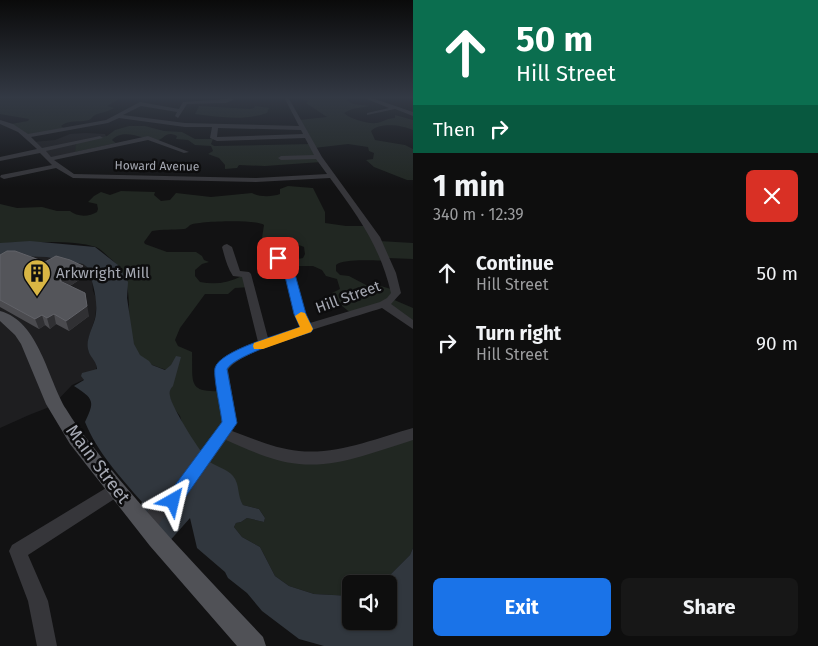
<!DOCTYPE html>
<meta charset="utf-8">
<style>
:root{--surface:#0e0e0e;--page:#171717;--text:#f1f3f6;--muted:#9b9c9e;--line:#2e2e2e;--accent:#1a73e8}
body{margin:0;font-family:"Fira Sans",sans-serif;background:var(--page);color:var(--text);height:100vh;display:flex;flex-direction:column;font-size:19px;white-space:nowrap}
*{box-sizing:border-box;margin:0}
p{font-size:16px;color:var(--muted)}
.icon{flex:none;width:28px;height:28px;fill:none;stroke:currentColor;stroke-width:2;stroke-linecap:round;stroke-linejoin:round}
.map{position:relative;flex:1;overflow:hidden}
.drawer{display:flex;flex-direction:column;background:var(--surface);width:405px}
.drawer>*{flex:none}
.banner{background:#0b6e4f;color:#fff;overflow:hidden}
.fabs{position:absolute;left:342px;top:575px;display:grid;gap:10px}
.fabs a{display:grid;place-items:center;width:55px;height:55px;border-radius:8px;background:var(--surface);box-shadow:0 1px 4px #0004,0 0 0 1px var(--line);font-size:25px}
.pin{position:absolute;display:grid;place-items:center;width:42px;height:42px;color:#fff;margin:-21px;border-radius:10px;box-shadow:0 2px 8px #0006}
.me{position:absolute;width:55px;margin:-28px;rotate:37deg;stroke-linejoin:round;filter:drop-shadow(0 0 4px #0008)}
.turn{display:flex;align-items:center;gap:18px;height:105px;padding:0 20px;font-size:22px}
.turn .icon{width:65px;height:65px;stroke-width:2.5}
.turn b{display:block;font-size:35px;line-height:42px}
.then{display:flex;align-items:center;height:48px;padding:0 20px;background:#0003;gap:10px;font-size:19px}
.round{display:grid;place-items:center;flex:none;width:52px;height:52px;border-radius:8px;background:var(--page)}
.summary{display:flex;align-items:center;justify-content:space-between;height:85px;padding:0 20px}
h1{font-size:30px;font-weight:700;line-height:38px}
.cta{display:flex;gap:10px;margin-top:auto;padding:10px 20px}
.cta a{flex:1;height:58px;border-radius:8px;background:var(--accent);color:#fff;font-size:20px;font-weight:700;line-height:58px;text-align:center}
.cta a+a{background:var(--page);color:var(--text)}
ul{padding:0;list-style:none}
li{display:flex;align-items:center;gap:15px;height:70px;padding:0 20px}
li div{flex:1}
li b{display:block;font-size:19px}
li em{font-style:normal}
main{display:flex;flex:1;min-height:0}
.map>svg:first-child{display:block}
.built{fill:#1e1e20}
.green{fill:#212722}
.water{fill:#31373e}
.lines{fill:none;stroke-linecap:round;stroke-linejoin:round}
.minor{fill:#36363a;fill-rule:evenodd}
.major{fill:#505156;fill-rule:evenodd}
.wall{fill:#4b4b4f}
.shaded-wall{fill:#303033}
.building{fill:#54555a;stroke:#616268}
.route{fill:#1a73e8;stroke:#114b97}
.slow{fill:#f59e0b}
.labels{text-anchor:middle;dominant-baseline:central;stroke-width:5;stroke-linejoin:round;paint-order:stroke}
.far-street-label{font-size:12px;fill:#a5a8b2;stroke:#0d0d0e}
.poi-label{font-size:15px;fill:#a5a8b2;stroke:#0d0d0e;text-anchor:start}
.street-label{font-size:15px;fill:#a5a8b2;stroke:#0d0d0e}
.near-street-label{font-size:18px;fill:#a5a8b2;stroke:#0d0d0e}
</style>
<main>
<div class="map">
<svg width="413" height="646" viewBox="0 0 413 646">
<rect width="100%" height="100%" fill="#121213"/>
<!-- built -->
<path class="built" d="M86,133L105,134L106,137L77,143L75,152L49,159L33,142L55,140L70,134Z
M0,256L46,257L84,264L87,267L92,278L93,291L97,300L95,318L88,340V351L96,361V374L72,385L52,406L29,415L0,428Z"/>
<!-- green -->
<path class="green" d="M0,97H141L119,99L107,106L114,108C108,112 102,112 95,115C93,116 91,119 89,120C79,123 70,119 61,126L65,129L26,136L11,124L28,121L29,119L0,114Z
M303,97H347L349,99L347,100L353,104L370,106L352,109L344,113C350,119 367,124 377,123C383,122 387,118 395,118V115L413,120V130C402,125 380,122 371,131L375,140L405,145L413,149V180H407L374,167L366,160L373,159L374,153L369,151L368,147L348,144L314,148L321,162L265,166L239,165L237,168L225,169V165L219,158L208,154L213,151L211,146L195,145L188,140L176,139L177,136C165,130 165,139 156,141C142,138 123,128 112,140L116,143L75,152L76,143L107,136L115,130L129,126H145L164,131L182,132L195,139H213L211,144L214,146L311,144L299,120L327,117L306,103L308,101L302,99Z
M199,106L250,109L254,108L255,106L269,108L267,113C244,121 219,117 195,114Z
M288,186L313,188L325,212V223L346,226H368L379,241L413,243V259L388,258V261C376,261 345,258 336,265V271L340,275L349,276L366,285L381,286L394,290L392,299L413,308V326L385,306L352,314L336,301L332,293L340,289L337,279L326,276L322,270L313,266H287L282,262L303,258L305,254L304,247C295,243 283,242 275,247L274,255L266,251H260L264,225C257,219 197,221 190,225C188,227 186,229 184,229C173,230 162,229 152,231L144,242L145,244L167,252H196L202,256L204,260L209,262L202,264L195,270V276L200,282C215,285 228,283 242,276L250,287L235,288L228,294H205L180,328L175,340L178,346L192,352C193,382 187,393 221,391L224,432L302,459L413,435V548L410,555L381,584H351V596L314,594L289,586L275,576L260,547L242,537L234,527L236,523L241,522L247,518L264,522L265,518L259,509L243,505L205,460L185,433L180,416L173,407L169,395L171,378L169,371C158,367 146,364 139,355C119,327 142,284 111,259C106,255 101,249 96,247C72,239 26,243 0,243V204L17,208L42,207L57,211H70C77,217 89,217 97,212L98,209L97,204L88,202L94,196L101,192L110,195L121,191L155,192L154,195L161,201L170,200L176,193L211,197L252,193C259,197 272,197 280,194V189Z"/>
<!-- water -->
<path class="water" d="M30,241L95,247L118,265L128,282L127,298L134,344L140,355L149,361L152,365L165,370L171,365L176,356L181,357L173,386C170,389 169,392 170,396C171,406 202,456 210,462C217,467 227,469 233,476C240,484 237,496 243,505L259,509L265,518L264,522L247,518L241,522L236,523L234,527L242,537L260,547L275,576L289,586L314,594L351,596V621H389V584H381L410,555L413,548V646H324L299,639L262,611L247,593L228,578L225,572L197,548L190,518L167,544L140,505L142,502C121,478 97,452 85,422C95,401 94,399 74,386L84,380L81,376L82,373L97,369C96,359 89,357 88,349C86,339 92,329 95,319C99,303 93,282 87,267L83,264L46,257L0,256V243Z"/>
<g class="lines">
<!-- minor -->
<path class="minor" d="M227,97H231L233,100L226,103L187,104L178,118L175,116L177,112L141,106L123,115L185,123L299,126L284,97H288L322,157L380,237L396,273L401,293L391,304L413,320V329L382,308C355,317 239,349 228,370L237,423L232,431C254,439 276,449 299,451C337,455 377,438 413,428V440C377,451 337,468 299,464C274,462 249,450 226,440L179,506L162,519L154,533L148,535L142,533L140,527L150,507L167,496L223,422L216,367L226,356L258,342L242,277L233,276C227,267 225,258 222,247L224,245L227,244L232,247L240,271L249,272L251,274L268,338L300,327L295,314L283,268L274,260V256H280L293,267L305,314L310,323L380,302L387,298L391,293C380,246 358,216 330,178L256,182L73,178L56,168L4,179L0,177L1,175L52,165L40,153L0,161V157L37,149L18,132L0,124V120L13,124L28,134L106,120L140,102L179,109L183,102L226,99ZM119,118L185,127H212L210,138L217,141L305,138L314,155L281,156L278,158L281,160L316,159L327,174L256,178L74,174L54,160L148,140L184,153L189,152L148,136L51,157L46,151L103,138L100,136L42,148L31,137L108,123ZM218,128L301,130L303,134L217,137Z
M362,97H369L413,112V116L395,109L367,115V113L389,108Z
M116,482L122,484L124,489L122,494L28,555L48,601L57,646H37L28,601L9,551L12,545Z"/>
<!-- major -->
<path class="major" d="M0,311C39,321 48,380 66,409C81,434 101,456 119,479C165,534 214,585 263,637L266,646H237L150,546L70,444L46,404L21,344L15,335L0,321Z"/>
</g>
<!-- wall -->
<path class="wall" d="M0,255L45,262L85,276L70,286L89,316L69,331L56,324L50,329L45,325L39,329L0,307Z"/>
<!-- shaded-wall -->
<path class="shaded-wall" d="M83,266L85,276L62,291L60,281Z
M85,293L89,316L69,331L66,321Z
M54,314L56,324L50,329L47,318Z
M42,315L45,325L39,329L35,319Z"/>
<!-- building -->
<path class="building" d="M7,251H15L45,262L56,256L70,260L83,266L60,281L85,293L87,306L66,321L54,314L47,318L42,315L35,319L0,300V255Z"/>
<!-- sky -->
<linearGradient id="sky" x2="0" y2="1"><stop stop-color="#0a0a0a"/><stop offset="0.52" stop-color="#333944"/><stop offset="1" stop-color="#333944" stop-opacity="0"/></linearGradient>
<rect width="413" height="187" fill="url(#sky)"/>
<!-- route -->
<path class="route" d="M278,255L293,267L306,314L313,329L311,332C293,338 235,355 227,369L237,423L179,506L173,509L167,506L165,501L167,496L222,422C221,412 213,376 215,368C220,350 282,334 300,327L294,314L283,268L273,258Z"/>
<!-- slow -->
<path class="slow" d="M301,312L305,313L313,329L311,332L263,349H254L253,346L254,343L300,327L295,316Z"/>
<!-- icons -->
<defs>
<g id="building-pin" transform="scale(1.4375)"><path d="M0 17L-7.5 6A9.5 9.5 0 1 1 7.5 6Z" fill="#d9b644" stroke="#0d0d0e"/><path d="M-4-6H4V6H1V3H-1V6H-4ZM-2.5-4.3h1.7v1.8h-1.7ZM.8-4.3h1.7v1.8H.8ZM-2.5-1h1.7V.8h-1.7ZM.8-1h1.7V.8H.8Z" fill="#111"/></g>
</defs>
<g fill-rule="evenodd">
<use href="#building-pin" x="37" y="273"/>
</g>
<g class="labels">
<!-- far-street labels -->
<g class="far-street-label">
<text transform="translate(157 166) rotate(1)">Howard Avenue</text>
</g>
<!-- poi labels -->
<g class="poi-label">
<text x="56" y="273">Arkwright Mill</text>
</g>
<!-- street labels -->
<g class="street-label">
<text transform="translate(348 297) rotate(-20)">Hill Street</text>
</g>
<!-- near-street labels -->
<g class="near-street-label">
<text transform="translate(98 464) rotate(53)">Main Street</text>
</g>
</g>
</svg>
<div class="fabs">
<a><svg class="icon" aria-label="sound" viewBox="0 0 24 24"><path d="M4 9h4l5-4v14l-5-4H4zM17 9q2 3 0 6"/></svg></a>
</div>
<div class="pin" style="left:278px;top:258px;background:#d93025"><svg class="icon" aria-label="arrive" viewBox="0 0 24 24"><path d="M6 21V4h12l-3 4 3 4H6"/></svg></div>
<svg class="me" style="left:173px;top:501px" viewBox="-20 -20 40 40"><path d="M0-17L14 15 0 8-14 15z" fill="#1a73e8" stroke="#fff" stroke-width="4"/></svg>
</div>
<section class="drawer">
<div class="banner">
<div class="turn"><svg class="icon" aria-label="ahead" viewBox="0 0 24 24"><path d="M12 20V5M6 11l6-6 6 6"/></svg><div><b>50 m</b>Hill Street</div></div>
<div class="then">Then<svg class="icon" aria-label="right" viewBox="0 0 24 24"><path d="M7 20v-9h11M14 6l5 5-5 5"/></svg></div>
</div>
<div class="summary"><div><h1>1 min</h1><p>340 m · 12:39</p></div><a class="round" style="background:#d93025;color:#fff"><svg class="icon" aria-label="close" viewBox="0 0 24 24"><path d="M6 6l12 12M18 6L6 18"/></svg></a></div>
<ul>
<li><svg class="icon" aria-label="ahead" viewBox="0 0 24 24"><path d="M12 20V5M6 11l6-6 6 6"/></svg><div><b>Continue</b><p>Hill Street</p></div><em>50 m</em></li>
<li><svg class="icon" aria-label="right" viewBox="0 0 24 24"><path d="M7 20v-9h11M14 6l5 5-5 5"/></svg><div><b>Turn right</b><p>Hill Street</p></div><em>90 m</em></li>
</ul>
<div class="cta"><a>Exit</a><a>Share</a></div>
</section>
</main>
